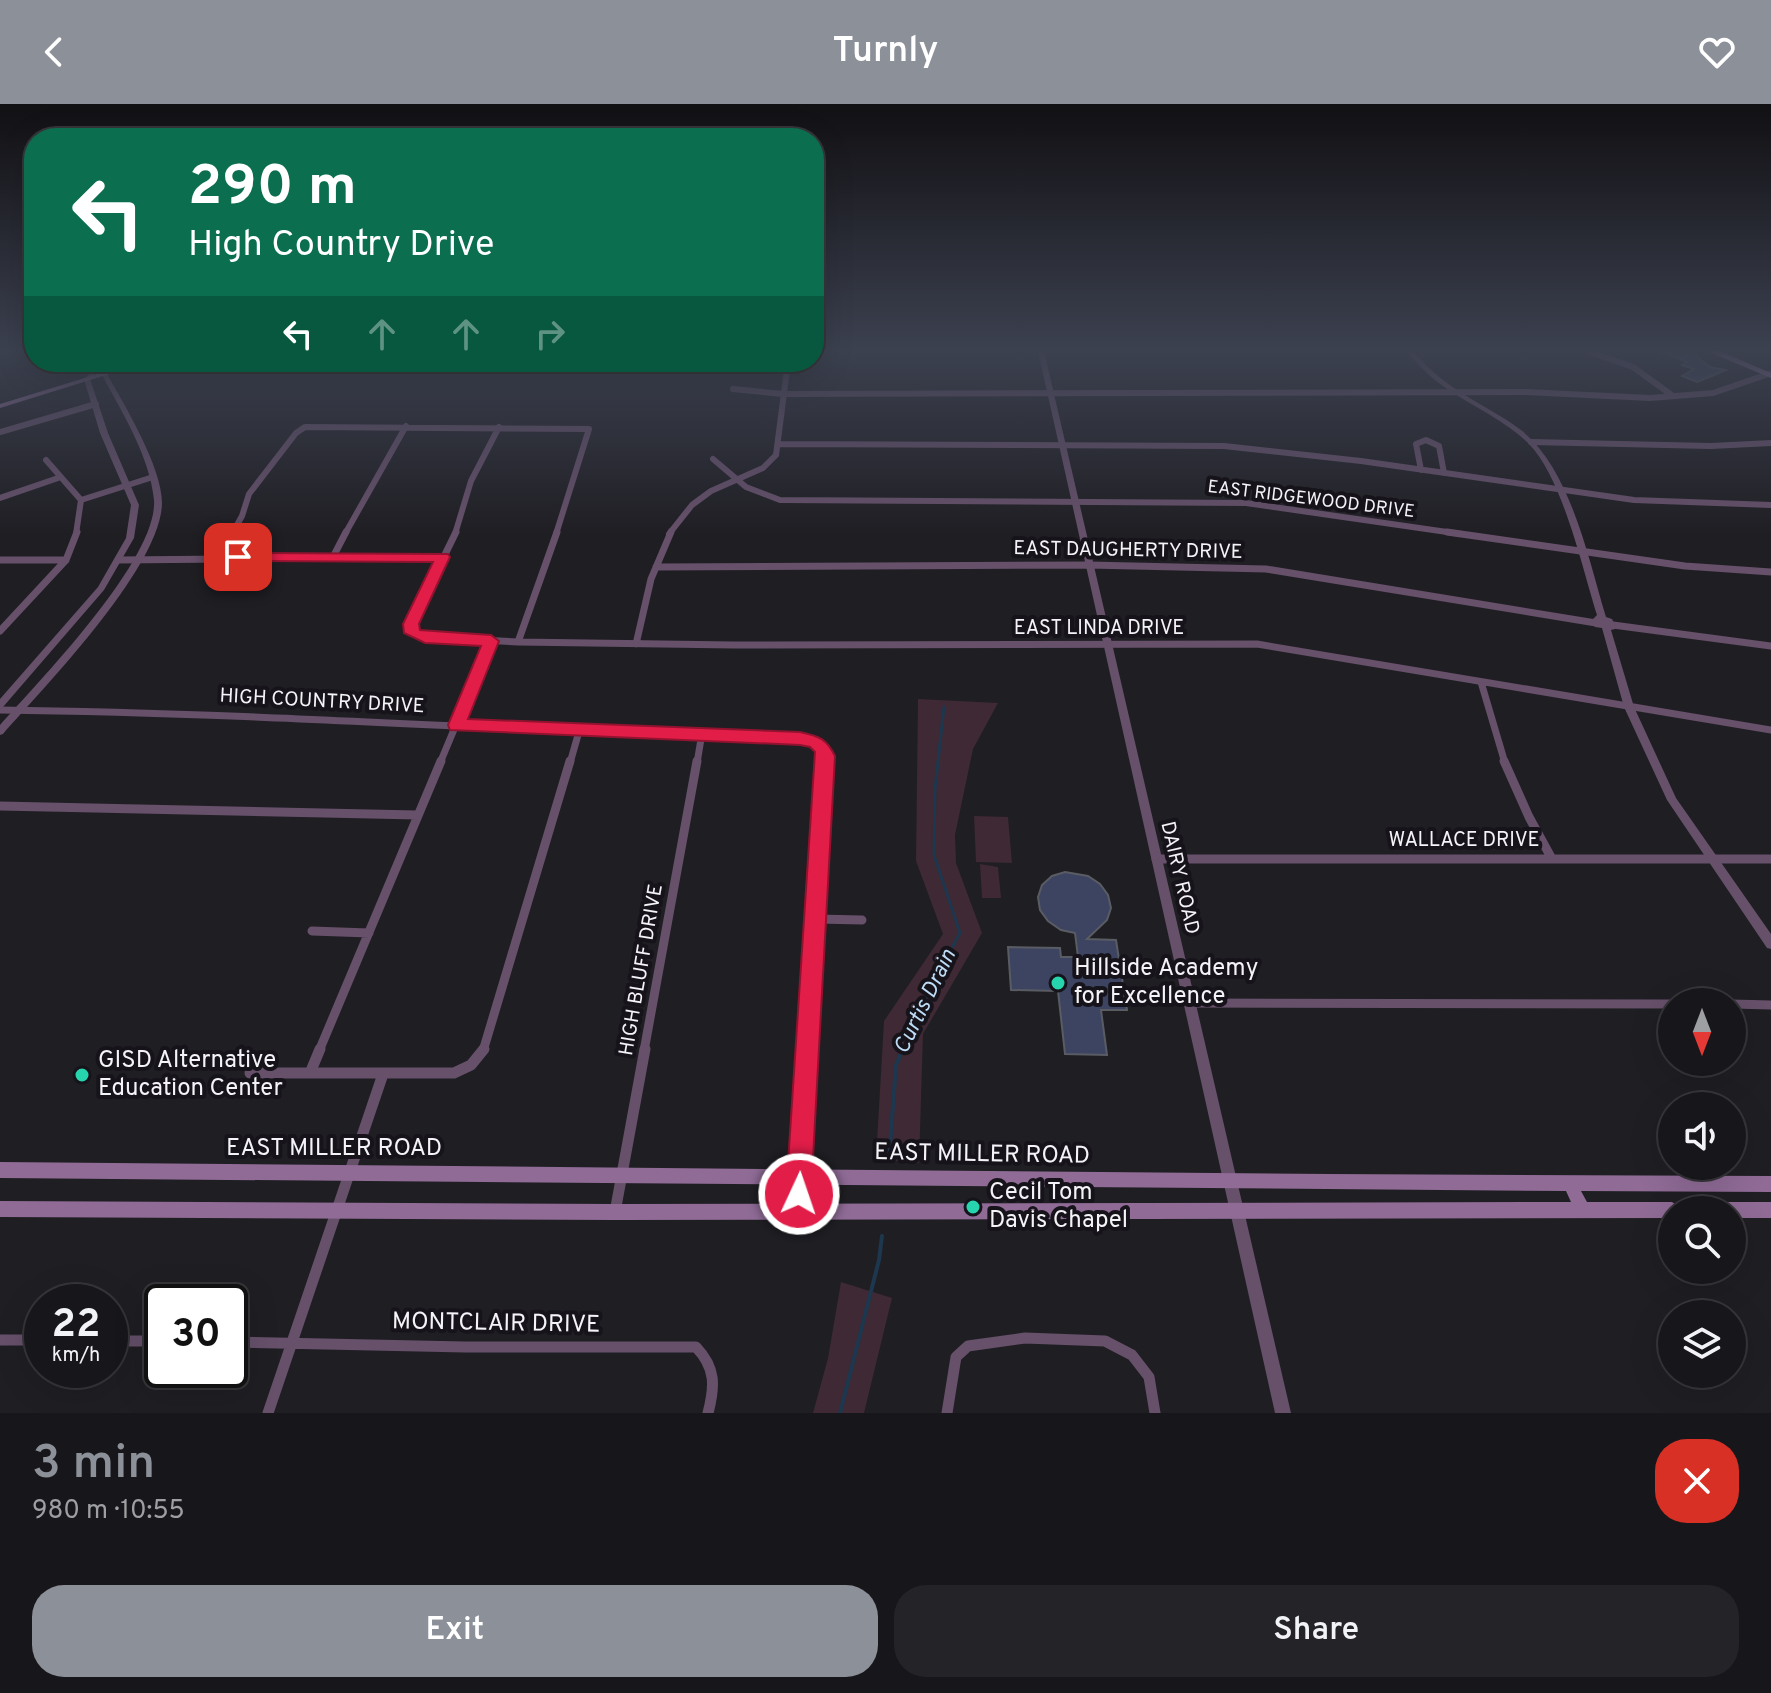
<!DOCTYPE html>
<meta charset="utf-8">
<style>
:root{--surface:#17161a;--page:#242327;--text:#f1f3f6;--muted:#9e9fa2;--line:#363539;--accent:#8c9099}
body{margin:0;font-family:Overpass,sans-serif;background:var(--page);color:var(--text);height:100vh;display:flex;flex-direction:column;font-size:30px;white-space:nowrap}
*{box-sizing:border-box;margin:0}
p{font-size:26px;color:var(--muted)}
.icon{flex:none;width:44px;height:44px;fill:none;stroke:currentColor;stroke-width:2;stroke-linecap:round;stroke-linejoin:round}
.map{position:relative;height:1309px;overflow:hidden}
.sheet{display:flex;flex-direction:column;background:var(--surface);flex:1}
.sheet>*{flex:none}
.hud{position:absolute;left:24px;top:24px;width:800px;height:244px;border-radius:32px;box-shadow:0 8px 32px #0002,0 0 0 2px var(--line);background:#0b6e4f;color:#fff;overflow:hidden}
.needle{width:52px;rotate:180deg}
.tools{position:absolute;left:1658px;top:884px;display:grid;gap:16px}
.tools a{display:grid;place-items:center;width:88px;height:88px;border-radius:50%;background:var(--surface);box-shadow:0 8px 32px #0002,0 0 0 2px var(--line);font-size:40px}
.speed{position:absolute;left:24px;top:1180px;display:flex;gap:16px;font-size:40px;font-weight:700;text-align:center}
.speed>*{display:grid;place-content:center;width:104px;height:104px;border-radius:50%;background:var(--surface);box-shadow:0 8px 32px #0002,0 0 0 2px var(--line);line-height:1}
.speed small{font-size:20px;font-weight:400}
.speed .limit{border:4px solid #111;border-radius:12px;background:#fff;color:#111}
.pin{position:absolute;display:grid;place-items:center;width:68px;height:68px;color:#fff;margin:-34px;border-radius:16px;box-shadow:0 4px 12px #0006}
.me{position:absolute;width:88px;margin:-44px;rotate:3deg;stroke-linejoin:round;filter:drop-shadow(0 0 6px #0008)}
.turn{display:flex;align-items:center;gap:28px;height:168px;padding:0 32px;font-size:36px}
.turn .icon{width:104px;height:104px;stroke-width:2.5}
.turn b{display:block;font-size:56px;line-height:68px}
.lanes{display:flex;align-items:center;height:76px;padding:0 32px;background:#0003;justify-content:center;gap:40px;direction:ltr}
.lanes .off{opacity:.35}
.round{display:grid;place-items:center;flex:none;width:84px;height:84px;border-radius:32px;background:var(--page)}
.head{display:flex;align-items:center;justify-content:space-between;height:136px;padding:0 32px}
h1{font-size:48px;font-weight:600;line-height:60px;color:var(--accent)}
.action{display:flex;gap:16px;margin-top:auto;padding:16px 32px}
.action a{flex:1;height:92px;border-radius:32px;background:var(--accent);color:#fff;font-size:32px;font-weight:600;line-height:92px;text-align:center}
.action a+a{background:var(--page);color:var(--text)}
header{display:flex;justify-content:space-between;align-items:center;height:104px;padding:0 32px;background:var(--accent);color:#fff;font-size:36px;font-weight:600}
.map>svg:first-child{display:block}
.green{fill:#3e2934}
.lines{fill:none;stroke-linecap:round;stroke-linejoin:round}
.stream-far1{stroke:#1d374e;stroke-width:3}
.stream{stroke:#1d374e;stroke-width:4}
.building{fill:#3c4462;stroke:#5a5c63;stroke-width:2}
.minor-far3{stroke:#66506a;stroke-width:6}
.minor-far2{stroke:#66506a;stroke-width:7}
.minor-far1{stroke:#66506a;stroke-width:9}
.minor{stroke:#66506a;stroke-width:11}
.tertiary{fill:#66506a;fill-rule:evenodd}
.secondary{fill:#8f6b96;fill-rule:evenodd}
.primary{fill:#af80b7;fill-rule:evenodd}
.route{fill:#e11d48;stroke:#92132f;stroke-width:2}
.poi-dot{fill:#26d5ae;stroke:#16141a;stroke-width:3}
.labels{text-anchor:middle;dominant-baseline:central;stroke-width:8;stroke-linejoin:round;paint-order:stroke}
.far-street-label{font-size:18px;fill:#f4f3f7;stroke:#16141a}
.street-label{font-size:20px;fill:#f4f3f7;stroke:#16141a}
.water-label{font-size:22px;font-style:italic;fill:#bedbf6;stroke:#16141a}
.near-poi-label{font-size:24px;fill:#f4f3f7;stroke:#16141a;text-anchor:start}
.near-street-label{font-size:24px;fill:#f4f3f7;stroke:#16141a}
</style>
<header><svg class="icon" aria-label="back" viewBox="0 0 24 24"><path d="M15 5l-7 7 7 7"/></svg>Turnly<svg class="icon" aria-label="heart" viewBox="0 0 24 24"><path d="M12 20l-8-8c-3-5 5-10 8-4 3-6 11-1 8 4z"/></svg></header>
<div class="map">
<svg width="1771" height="1309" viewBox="0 0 1771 1309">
<rect width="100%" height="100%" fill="#1f1e23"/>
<!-- green -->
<path class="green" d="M369,258H742L368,260Z
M918,595L998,599L973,645L955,731L956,759L982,829L923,930L919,1059L876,1055L884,917L943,830L916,757Z
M974,712L1008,713L1012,759L976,758Z
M980,760L998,763L1001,794H982Z
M841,1178L892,1194L864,1309H813L828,1254Z"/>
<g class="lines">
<!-- stream-far1 -->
<path class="stream-far1" d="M902,947L928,887L960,829L934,751L935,685L944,603"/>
<!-- stream -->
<path class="stream" d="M889,1055L896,961L903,945
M840,1309L879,1156L882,1132"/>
</g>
<!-- building -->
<path class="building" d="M1660,247H1690L1710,263L1726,266L1697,278L1682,272L1694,265L1682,261L1687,258Z
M1065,768L1088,772L1100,780L1108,791L1111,804L1107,816L1087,835L1116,836L1127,906H1101L1107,951L1065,950L1058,887L1011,886L1008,843L1060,844L1061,853H1078L1075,829L1061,826L1048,817L1040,806L1038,793L1042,781L1052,772Z"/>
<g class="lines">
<!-- minor-far3 -->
<path class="minor-far3" d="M1588,247L1633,263L1673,292
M733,285L783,290L1526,288L1650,294L1713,289L1771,269
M0,328L96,300
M1531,338L1711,342L1771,339
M778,340L1224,342L1361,357L1634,396L1771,401
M713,355L746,383L780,396L1246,399L1461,430
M46,356L81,396
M1421,366L1416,340L1426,336L1439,342L1444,369
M0,394L61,373
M81,396L153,373
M76,430L81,396
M232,430L242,412L249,390L296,329L305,323L589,325L556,430
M345,430L406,322
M455,430L471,377L499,323
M669,430L692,401L711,387L763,364L776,351L788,258"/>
<!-- minor-far2 -->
<path class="minor-far2" d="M456,428L411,520L412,529L420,533L518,538L734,541L1257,540L1771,626
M1447,428L1685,462L1771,468
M218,453L233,428
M333,453L346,428
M0,456H66
M118,456L442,453
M656,463L1089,461L1266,465L1596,519
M1613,521L1771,542
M0,527L66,456L77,428
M518,538L557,428
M636,540L651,475L671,428
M1481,578L1505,659
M0,606C166,608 330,616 496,624C603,629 709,630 816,638L826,652V659
M440,659L491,537
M570,659L580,624
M697,659L702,629"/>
<!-- minor-far1 -->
<path class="minor-far1" d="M1504,657L1529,713L1552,755
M0,702L417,711
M1156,755H1771
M816,815L862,816
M312,827L369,829
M1189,899L1672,900
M1732,900L1771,901
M319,947L441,657
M483,947L570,657
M644,947L697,657
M808,947L826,657"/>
<!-- minor -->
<path class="minor" d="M250,969H454L471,961L484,945
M310,969L320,945
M615,1108L645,945
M798,1108L808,945
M0,1236H42
M110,1237H162
M230,1238L465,1243H696C716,1264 715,1282 708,1309
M268,1309L383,970
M947,1309L956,1253L968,1242L1025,1234L1105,1237L1132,1251L1149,1273L1155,1309"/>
<!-- tertiary -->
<path class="tertiary" d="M1038,247H1044L1291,1309H1275Z
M1406,247H1413C1425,261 1438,273 1454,284C1476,299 1500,310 1521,326C1571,366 1588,454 1606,513L1612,515L1616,523L1615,525L1611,526L1634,603L1676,694L1771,830V845L1767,844L1667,696L1624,603L1602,524L1595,523L1591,517L1597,511C1582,464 1563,375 1529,340C1507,318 1478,305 1452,288C1434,277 1420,263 1406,247Z
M94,266L107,270C125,302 162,363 162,399C161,463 46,581 3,630L0,631V621C40,576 158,455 154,396C150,353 122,308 102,271L95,270L90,275L108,329L139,401L134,434L104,486L3,603L0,604V595L98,483L126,434L131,401L100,329L84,275Z"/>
<!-- secondary -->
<path class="secondary" d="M137,258H148L0,304V300Z
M0,1058L1328,1070L1771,1072V1088L1581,1087L1587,1098H1672L1678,1102L1684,1098H1771V1114H1732V1106H1672V1114L615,1116L0,1113V1097L615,1100L1571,1098L1566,1087L0,1074Z"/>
<!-- primary -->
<path class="primary" d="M1707,247H1719L1771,269V274Z"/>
</g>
<!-- sky -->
<linearGradient id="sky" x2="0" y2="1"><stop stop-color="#111013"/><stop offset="0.57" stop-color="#3c4150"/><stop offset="1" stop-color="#3c4150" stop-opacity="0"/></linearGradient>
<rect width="1771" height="431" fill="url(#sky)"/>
<!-- route -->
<path class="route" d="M238,449L448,450L450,453L419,520L420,526L491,531L499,537L468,615L800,628C819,632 827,635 835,652L811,1090L808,1099L799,1103L790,1099L786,1090L815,648L810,643L800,641L450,626L448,621L481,542L425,539L404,529L403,520L433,458L233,457V450Z"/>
<!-- markers -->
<g class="poi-dot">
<circle cx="1058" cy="879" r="8"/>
<circle cx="82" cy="971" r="8"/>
<circle cx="973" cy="1103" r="8"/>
</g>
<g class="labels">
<!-- far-street labels -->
<g class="far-street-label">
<text transform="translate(1311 396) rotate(7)">EAST RIDGEWOOD DRIVE</text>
</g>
<!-- street labels -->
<g class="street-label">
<text transform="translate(1128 447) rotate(1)">EAST DAUGHERTY DRIVE</text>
<text x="1099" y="525">EAST LINDA DRIVE</text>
<text transform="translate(322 598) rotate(3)">HIGH COUNTRY DRIVE</text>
<text x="1464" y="737">WALLACE DRIVE</text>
<text transform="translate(1179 774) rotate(77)">DAIRY ROAD</text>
<text transform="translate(642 866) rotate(-80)">HIGH BLUFF DRIVE</text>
</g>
<!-- water labels -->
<g class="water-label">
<text transform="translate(926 898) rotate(-64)">Curtis Drain</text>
</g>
<!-- near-poi labels -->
<g class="near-poi-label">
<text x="1074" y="865">Hillside Academy<tspan x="1074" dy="28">for Excellence</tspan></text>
<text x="98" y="957">GISD Alternative<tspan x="98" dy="28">Education Center</tspan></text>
<text x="989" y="1089">Cecil Tom<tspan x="989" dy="28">Davis Chapel</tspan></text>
</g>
<!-- near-street labels -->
<g class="near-street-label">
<text x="334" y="1045">EAST MILLER ROAD</text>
<text transform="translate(982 1051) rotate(1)">EAST MILLER ROAD</text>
<text transform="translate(496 1220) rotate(1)">MONTCLAIR DRIVE</text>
</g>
</g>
</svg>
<div class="tools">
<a><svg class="needle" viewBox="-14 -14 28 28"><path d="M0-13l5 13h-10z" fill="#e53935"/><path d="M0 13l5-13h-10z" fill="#9e9fa2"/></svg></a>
<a><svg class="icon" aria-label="sound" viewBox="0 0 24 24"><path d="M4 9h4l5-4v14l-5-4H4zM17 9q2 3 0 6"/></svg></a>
<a><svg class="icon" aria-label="search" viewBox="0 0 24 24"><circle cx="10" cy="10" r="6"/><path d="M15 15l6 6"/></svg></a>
<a><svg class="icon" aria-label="layers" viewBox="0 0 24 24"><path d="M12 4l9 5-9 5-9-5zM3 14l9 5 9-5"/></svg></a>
</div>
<div class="speed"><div>22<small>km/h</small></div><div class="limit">30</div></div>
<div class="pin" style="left:238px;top:453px;background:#d93025"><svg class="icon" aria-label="arrive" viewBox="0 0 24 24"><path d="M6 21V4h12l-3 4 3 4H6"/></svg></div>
<svg class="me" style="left:799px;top:1090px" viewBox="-20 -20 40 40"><circle r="17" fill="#e11d48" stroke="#fff" stroke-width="3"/><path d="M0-11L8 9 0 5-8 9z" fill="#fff"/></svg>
<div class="hud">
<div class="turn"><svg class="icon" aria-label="left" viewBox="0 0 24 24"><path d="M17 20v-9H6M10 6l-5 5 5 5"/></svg><div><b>290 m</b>High Country Drive</div></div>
<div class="lanes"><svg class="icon" aria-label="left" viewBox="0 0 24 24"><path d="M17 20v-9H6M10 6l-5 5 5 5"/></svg><svg class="icon off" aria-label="ahead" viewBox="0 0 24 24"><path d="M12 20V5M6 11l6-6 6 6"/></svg><svg class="icon off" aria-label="ahead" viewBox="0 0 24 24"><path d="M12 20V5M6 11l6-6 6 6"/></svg><svg class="icon off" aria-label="right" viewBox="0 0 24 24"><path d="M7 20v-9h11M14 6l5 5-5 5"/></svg></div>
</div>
</div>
<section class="sheet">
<div class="head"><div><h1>3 min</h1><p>980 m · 10:55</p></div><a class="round" style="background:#d93025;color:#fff"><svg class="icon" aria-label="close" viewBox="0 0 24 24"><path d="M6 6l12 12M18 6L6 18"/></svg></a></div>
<div class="action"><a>Exit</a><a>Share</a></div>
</section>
